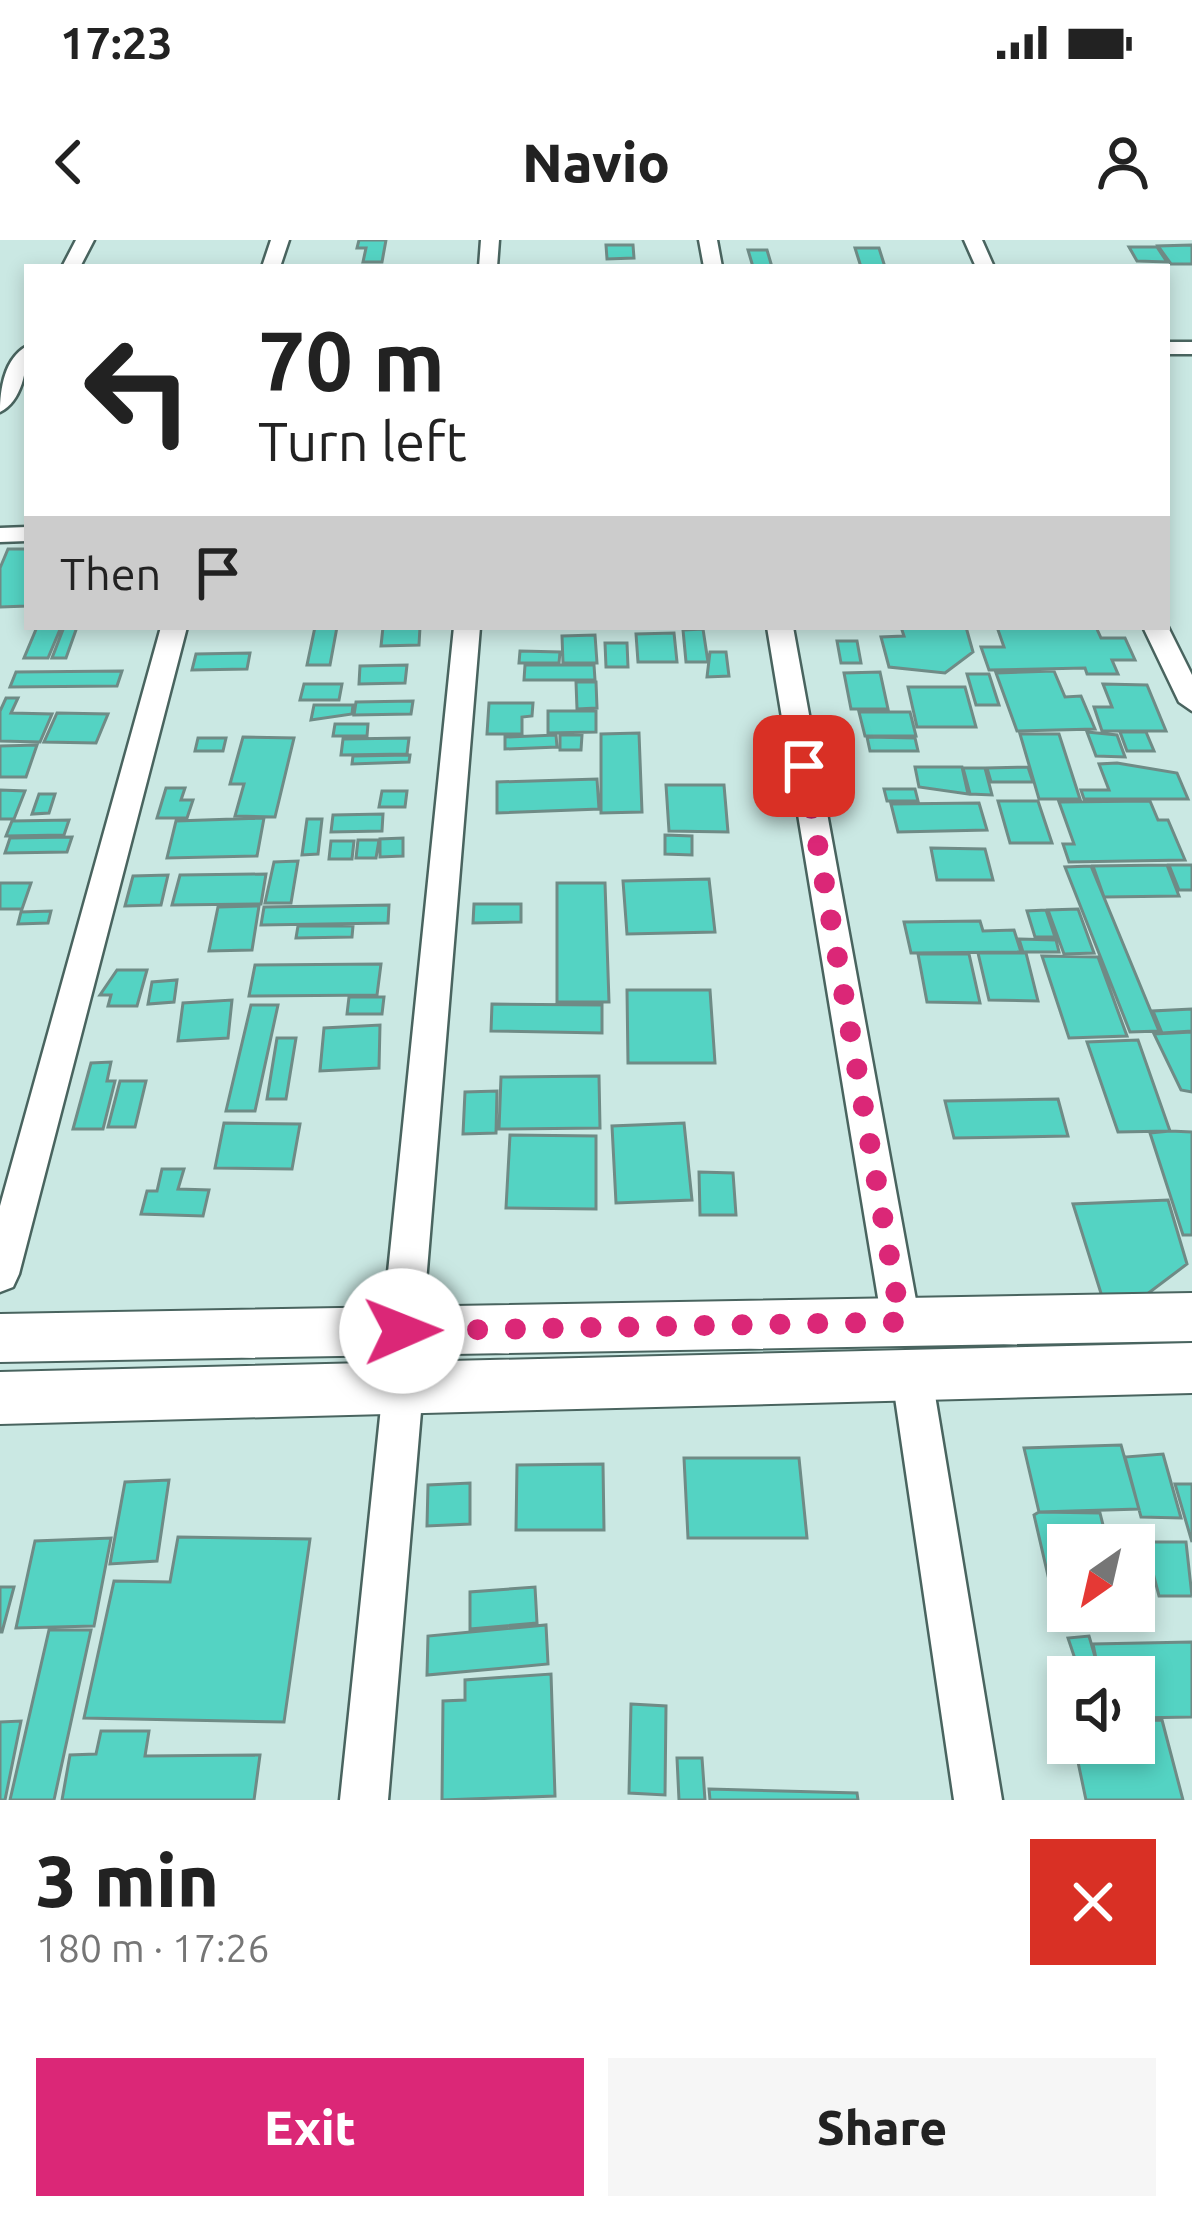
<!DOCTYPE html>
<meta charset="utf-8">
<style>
:root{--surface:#fff;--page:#f6f6f6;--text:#222;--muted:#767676;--accent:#db2777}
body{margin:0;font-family:Ubuntu,sans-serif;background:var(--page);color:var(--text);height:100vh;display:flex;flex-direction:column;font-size:45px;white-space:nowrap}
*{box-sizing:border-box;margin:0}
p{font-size:39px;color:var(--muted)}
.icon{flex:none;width:66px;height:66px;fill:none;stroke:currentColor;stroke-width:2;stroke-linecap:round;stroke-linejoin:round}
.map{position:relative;height:1560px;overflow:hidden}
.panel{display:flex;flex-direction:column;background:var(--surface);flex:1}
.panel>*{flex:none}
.banner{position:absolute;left:24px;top:24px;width:1146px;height:366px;border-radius:0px;box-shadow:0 6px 18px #0003;background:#fff;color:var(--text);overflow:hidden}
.needle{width:78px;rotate:214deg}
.fabs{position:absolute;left:1047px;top:1284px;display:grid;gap:24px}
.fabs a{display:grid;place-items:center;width:108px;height:108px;border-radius:0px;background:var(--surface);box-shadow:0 6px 18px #0003;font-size:60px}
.pin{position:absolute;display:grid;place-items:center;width:102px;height:102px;color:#fff;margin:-51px;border-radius:24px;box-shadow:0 6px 18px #0006}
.me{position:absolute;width:132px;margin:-66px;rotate:89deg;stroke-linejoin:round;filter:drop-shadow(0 0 9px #0008)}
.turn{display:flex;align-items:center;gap:42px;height:252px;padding:0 36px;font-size:54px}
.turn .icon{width:156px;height:156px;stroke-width:2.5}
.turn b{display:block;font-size:84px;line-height:102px}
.then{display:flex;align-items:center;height:114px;padding:0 36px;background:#0003;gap:24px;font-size:45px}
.round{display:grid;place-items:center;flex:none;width:126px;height:126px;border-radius:0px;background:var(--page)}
.summary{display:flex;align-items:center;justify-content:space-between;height:204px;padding:0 36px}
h1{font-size:72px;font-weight:800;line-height:90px}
.button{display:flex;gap:24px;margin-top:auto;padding:24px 36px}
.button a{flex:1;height:138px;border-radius:0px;background:var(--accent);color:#fff;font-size:48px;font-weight:800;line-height:138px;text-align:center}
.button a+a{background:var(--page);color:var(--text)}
.status{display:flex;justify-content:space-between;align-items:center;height:84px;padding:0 60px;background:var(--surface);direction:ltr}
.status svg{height:33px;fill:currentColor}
header{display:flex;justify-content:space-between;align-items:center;height:156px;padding:0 36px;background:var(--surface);font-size:54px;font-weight:800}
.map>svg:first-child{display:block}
.building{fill:#54d3c3;stroke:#6f8b86;stroke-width:3}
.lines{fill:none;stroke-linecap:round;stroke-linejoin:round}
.minor-casing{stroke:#49645f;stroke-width:5}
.tertiary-casing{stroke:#49645f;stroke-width:4}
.minor{fill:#fff;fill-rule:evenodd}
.tertiary{fill:#fff;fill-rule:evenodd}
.route{stroke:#db2777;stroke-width:21;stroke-dasharray:0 37.8}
</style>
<div class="status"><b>17:23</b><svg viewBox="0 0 49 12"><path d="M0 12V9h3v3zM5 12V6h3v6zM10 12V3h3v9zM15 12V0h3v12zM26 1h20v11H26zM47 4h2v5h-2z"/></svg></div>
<header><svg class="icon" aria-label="back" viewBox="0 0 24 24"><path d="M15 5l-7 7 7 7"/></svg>Navio<svg class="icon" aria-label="person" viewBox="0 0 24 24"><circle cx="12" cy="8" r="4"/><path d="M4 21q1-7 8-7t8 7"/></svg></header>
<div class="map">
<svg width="1192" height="1560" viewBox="0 0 1192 1560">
<rect width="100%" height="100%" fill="#cae8e3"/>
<!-- building -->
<path class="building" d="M359,0H386L382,22H363L366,8H357Z
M606,5H633L634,18L607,19Z
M1192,5V24H1171L1158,6Z
M1129,7H1157L1167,22L1137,21Z
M855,8H879L885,27H861Z
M748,10H767L772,27H753Z
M8,309H27V366L0,367V328Z
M37,387H61L48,418H24Z
M64,387H77L66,418H52Z
M315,387H337L330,425H307Z
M383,387H420L419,405L381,406Z
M901,387H966L973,412L945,433L889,427L881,397L904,396Z
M997,387H1096L1101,398H1125L1135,420H1112L1118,434H1087L1085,428L989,430L981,407H1004Z
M703,389L708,422H686L683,390Z
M674,393L677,422H638L636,394Z
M595,395L597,423H563L562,396Z
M837,401H857L861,423H841Z
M605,403H627L628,427H606Z
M520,411L560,412L559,423H519Z
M710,412H726L729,436L707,437Z
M250,413L247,429L192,430L196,414Z
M407,425L405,443L359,444L360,426Z
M525,425H594L595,440H524Z
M122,431L117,446L10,447L16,432Z
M1054,431L1065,457L1081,456L1095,489L1017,491L996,433Z
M880,432L888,469H851L844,433Z
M967,434H989L999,465H976Z
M576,442H596L597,468L577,469Z
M304,444H342L339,460H300Z
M1103,444L1147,445L1166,491H1102L1094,467H1112Z
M908,447H965L976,487H917Z
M6,458H18L11,473L52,474L40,502L0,501V471Z
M413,461L411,474L354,475L356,462Z
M489,463H533L532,476L522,477V494H487Z
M314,465H353L352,474L311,480Z
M548,471H596V492L548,493Z
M859,472H910L916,496H865Z
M57,473L108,474L96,503L44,502Z
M335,484H368L367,496H333Z
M1087,492L1117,495L1125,517L1096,516Z
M1120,492H1146L1154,511H1127Z
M639,493L642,572L601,573V494Z
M1020,494H1059L1080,559H1039Z
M556,495L557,507L505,509V497Z
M560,495H582L581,510H560Z
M243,497L294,498L275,577L235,576L244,544H230Z
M867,497L915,498L918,511H870Z
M198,498H226L223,511H195Z
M409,498L407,514L341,515L343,499Z
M37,505L26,537H0V506Z
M410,515L409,522L352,524L353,516Z
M1117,523L1177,533L1188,559H1084L1081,550H1109L1099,524Z
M915,527H962L968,554L919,547Z
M1028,527L1033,542H991L987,528Z
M963,528H985L992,555L970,554Z
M597,539L599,569L497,573V542Z
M666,545H724L728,592L669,591Z
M166,548H185L181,560H193L187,578H157Z
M884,549H915L918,561H887Z
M0,550L25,551L14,579H0Z
M382,551H407L405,567H379Z
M39,554H55L49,573L32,574Z
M998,561H1038L1052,603H1010Z
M1150,561L1158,580H1168L1185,620L1069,622L1063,604H1074L1059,562Z
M979,563L987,590L898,592L891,564Z
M383,574L382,591L331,592L333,575Z
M264,578L257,616L167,618L176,581Z
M307,579H322L318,614L302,615Z
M69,580L64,595L6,596L12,581Z
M665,595L692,596V615L665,614Z
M72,597L67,612L5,613L10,598Z
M403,598V616L380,617V599Z
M358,600H379L376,618H356Z
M331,601H354L352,619H329Z
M931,608L985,609L993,640H937Z
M298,621L291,663H265L274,622Z
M1167,625L1179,656L1104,657L1093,626Z
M1169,625H1192V650H1179Z
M1091,626L1159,791L1130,792L1065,627Z
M266,634L261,664L172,665L180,635Z
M168,635L161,665L125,666L133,636Z
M709,639L715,692L627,694L623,641Z
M0,643H31L22,669H0Z
M557,643H605L609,762H557Z
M474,664H521V682L473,683Z
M389,665L388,683L261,685L264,667Z
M259,666L252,710L209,711L218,667Z
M1078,669L1094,713L1064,714L1048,670Z
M1046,670L1055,697H1035L1027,671Z
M51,671L48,683L18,684L21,672Z
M980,681L983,691L1014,690L1021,712L911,713L904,682Z
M298,686H353L352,697L296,698Z
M1019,699L1056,700L1059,712H1023Z
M978,713H1026L1038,761L989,760Z
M918,714H969L980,763L927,762Z
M1042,716L1098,717L1127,796L1069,798Z
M381,724L377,755L249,756L255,725Z
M117,730H147L137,766H108L111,755H100Z
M177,740L174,762L148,764L152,742Z
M627,750H710L715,823H628Z
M349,757H384L382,774H347Z
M232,760L228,798L178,801L183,763Z
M492,764L602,765V793L491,791Z
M251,765H278L255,871H226Z
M1192,769V791L1162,793L1153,771Z
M380,785L379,828L320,831L324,788Z
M1192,792V852L1181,850L1154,794Z
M277,798H296L286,859H267Z
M1138,800L1170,891L1118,892L1087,802Z
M111,822L107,841H115L103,889H73L91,823Z
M599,836L600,888L499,889L501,837Z
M120,841H146L135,887H108Z
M497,851L496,893L463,894L465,852Z
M1058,859L1068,896L954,898L945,861Z
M224,883L300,884L292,929L215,928Z
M684,883L692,960L616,963L612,886Z
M1170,891L1192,892V995H1183L1150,893Z
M510,895L596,896V969L506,968Z
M162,929H184L178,949L209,950L203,976L141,974L147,951H157Z
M699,932L733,933L736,975H700Z
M1168,960L1187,1024L1110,1082L1073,964Z
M1121,1205L1139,1269L1039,1272L1024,1208Z
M1163,1214L1181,1278L1141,1277L1125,1217Z
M684,1218H799L807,1298H688Z
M603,1224L604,1290H516L517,1225Z
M169,1240L157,1321L110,1324L125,1242Z
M470,1243V1284L427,1286L428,1245Z
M1175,1244H1192V1302Z
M1039,1272L1100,1273L1108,1305H1068V1365L1055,1366L1034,1275Z
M178,1297L310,1299L284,1482L84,1478L114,1341L170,1342Z
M111,1298L94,1386L16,1388L35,1301Z
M1145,1302H1186L1192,1356H1159Z
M0,1347H14L2,1392H0Z
M535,1347L537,1383L470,1389V1352Z
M546,1385L548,1424L427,1435L428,1396Z
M49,1390H91L54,1560H10Z
M1089,1396L1096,1420L1076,1422L1068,1398Z
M1192,1402V1477L1134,1478V1437H1077L1099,1433L1093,1404Z
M551,1434L555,1556L442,1560L443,1461L465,1460V1440Z
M631,1464L666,1466L665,1555L629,1553Z
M1162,1480L1183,1560H1086L1074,1503H1134V1481Z
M21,1481L5,1560H0V1482Z
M101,1491H149L145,1516L260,1515L254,1560H62L70,1515L96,1514Z
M677,1518H702L705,1560H679Z
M709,1549L857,1553L858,1560H710Z"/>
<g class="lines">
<!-- minor casing -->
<g class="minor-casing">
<path id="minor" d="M76,0H94L80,27H62Z
M271,0H289L280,27H262Z
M481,0H499L497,27H479Z
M699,0H717L722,27H704Z
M964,0H982L994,27H976Z
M1167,102H1192V114H1167Z
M27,106C27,130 22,161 0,172C0,148 5,118 27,106Z
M27,287V301L0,302V288Z
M1167,385L1192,435V471L1179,462L1143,387Z
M161,387H187L19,1034L13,1047L0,1052V966Z
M454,387H480L422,1091L416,1104L402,1110L388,1104L382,1091Z
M767,387H793L920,1082L915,1095L901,1101L887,1095L882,1082Z
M912,1117L926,1123L932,1137L1002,1560H954L892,1137L898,1123Z
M403,1128L417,1134L423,1148L388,1560H340L383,1148L389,1134Z"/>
</g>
<!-- tertiary casing -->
<g class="tertiary-casing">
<path id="tertiary" d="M1192,1053V1101L0,1122V1074Z
M1192,1103V1153L0,1184V1132Z"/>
</g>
<!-- minor -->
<use href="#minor" class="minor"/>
<!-- tertiary -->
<use href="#tertiary" class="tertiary"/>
</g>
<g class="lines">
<!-- route -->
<path class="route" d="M402,1091L901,1082L804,526"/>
</g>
</svg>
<div class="fabs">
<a><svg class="needle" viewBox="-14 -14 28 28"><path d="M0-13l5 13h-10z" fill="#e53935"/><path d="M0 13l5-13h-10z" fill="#767676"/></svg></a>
<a><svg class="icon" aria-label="sound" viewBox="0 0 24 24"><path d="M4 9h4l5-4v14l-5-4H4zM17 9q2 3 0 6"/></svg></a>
</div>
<div class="pin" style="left:804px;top:526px;background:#d93025"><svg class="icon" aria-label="arrive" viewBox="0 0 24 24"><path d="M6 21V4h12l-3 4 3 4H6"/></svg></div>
<svg class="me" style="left:402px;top:1091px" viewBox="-20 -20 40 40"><circle r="19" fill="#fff"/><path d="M0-13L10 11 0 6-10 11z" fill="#db2777"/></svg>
<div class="banner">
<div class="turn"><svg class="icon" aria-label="left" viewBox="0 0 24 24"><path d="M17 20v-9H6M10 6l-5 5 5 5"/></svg><div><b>70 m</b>Turn left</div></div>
<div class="then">Then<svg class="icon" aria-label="arrive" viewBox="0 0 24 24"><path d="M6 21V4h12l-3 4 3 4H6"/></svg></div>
</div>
</div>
<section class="panel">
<div class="summary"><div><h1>3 min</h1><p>180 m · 17:26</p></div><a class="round" style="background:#d93025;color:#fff"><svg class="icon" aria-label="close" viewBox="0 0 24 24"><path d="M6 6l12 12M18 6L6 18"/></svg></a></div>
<div class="button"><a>Exit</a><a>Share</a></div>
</section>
